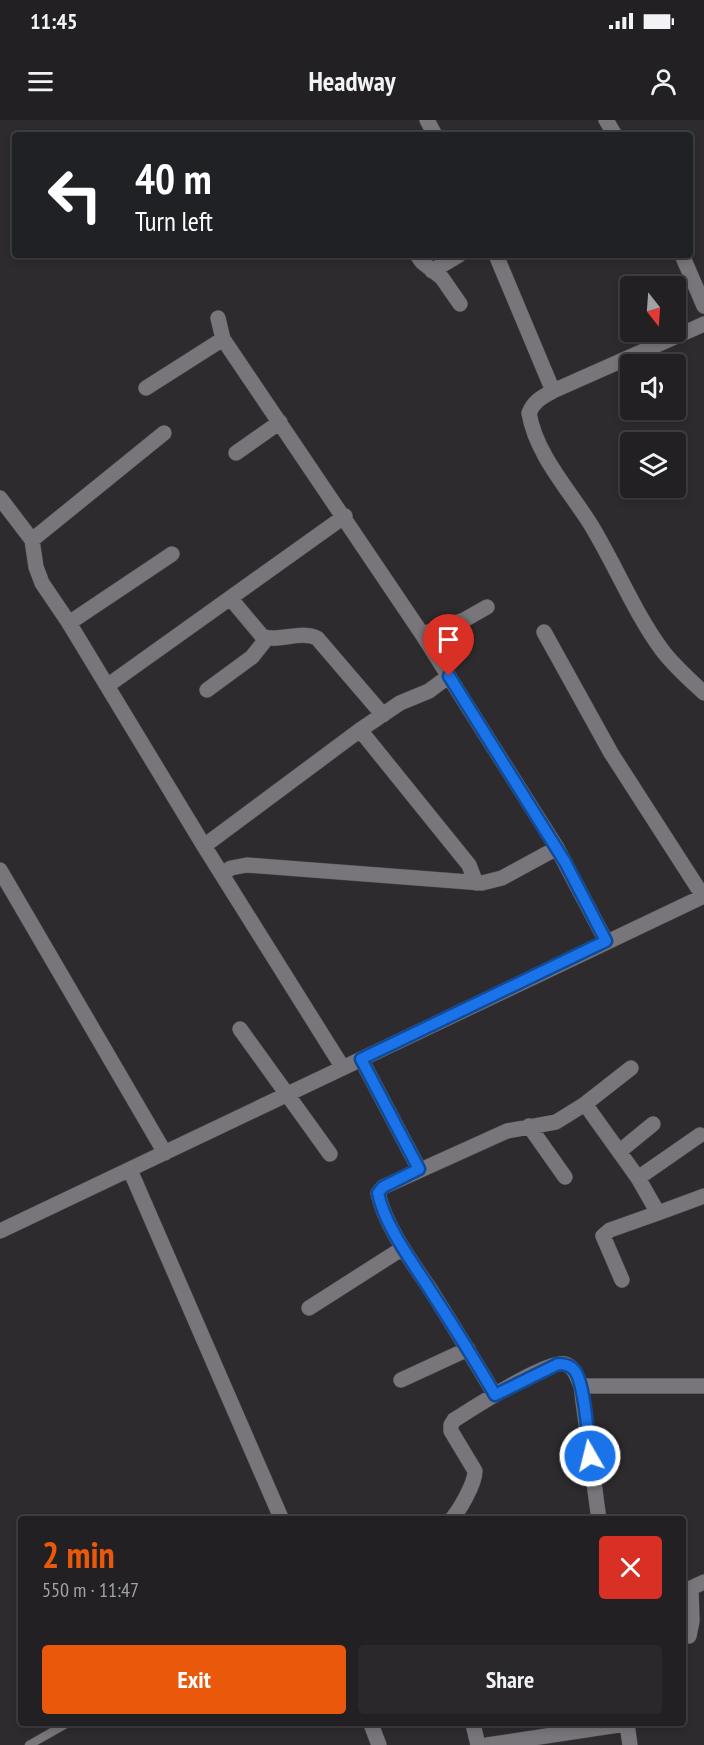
<!DOCTYPE html>
<meta charset="utf-8">
<style>
:root{--surface:#222023;--page:#2a282b;--text:#f1f3f6;--muted:#a2a3a6;--line:#3f3e41;--accent:#ea580c}
body{margin:0;font-family:"PT Sans Narrow",sans-serif;background:var(--page);color:var(--text);height:100vh;display:flex;flex-direction:column;font-size:22px;white-space:nowrap}
*{box-sizing:border-box;margin:0}
p{font-size:20px;color:var(--muted)}
.icon{flex:none;width:33px;height:33px;fill:none;stroke:currentColor;stroke-width:2;stroke-linecap:round;stroke-linejoin:round}
.map{position:relative;flex:1;overflow:hidden}
.details{position:absolute;left:18px;top:1396px;width:668px;height:210px;display:flex;flex-direction:column;background:var(--surface);border-radius:6px;box-shadow:0 3px 9px #0003,0 0 0 2px var(--line)}
.details>*{flex:none}
.top-card{position:absolute;left:12px;top:12px;width:681px;height:126px;border-radius:6px;box-shadow:0 3px 9px #0003,0 0 0 2px var(--line);background:#202124;color:#fff;overflow:hidden}
.needle{width:39px;rotate:163deg}
.controls{position:absolute;left:620px;top:156px;display:grid;gap:12px}
.controls a{display:grid;place-items:center;width:66px;height:66px;border-radius:6px;background:var(--surface);box-shadow:0 3px 9px #0003,0 0 0 2px var(--line);font-size:30px}
.pin{position:absolute;display:grid;place-items:center;width:51px;height:51px;color:#fff;margin:-62px -26px;border-radius:50% 50% 50% 0;rotate:-45deg;box-shadow:0 0 6px #0007}
.pin .icon{rotate:45deg}
.me{position:absolute;width:66px;margin:-33px;rotate:352deg;stroke-linejoin:round;filter:drop-shadow(0 0 4px #0008)}
.turn{display:flex;align-items:center;gap:21px;height:126px;padding:0 24px;font-size:27px}
.turn .icon{width:78px;height:78px;stroke-width:2.5}
.turn b{display:block;font-size:42px;line-height:51px}
.round{display:grid;place-items:center;flex:none;width:63px;height:63px;border-radius:6px;background:var(--page)}
.head{display:flex;align-items:center;justify-content:space-between;height:102px;padding:0 24px}
h1{font-size:36px;font-weight:600;line-height:45px;color:var(--accent)}
.action{display:flex;gap:12px;margin-top:auto;padding:12px 24px}
.action a{flex:1;height:69px;border-radius:6px;background:var(--accent);color:#fff;font-size:24px;font-weight:600;line-height:69px;text-align:center}
.action a+a{background:var(--page);color:var(--text)}
.status{display:flex;justify-content:space-between;align-items:center;height:42px;padding:0 30px;background:var(--surface);direction:ltr}
.status svg{height:16px;fill:currentColor}
header{display:flex;justify-content:space-between;align-items:center;height:78px;padding:0 24px;background:var(--surface);font-size:27px;font-weight:600}
.map>svg:first-child{display:block}
.lines{fill:none;stroke-linecap:round;stroke-linejoin:round}
.lane-casing{stroke:#4b494c;stroke-width:9}
.street-casing{stroke:#4b494c;stroke-width:16}
.lane{stroke:#79767b;stroke-width:8}
.street{stroke:#79767b;stroke-width:15}
.route-casing{stroke:#114b97;stroke-width:15}
.route{stroke:#1a73e8;stroke-width:10}
</style>
<div class="status"><b>11:45</b><svg viewBox="0 0 49 12"><path d="M0 12V9h3v3zM5 12V6h3v6zM10 12V3h3v9zM15 12V0h3v12zM26 1h20v11H26zM47 4h2v5h-2z"/></svg></div>
<header><svg class="icon" aria-label="menu" viewBox="0 0 24 24"><path d="M4 6h16M4 12h16M4 18h16"/></svg>Headway<svg class="icon" aria-label="person" viewBox="0 0 24 24"><circle cx="12" cy="8" r="4"/><path d="M4 21q1-7 8-7t8 7"/></svg></header>
<div class="map">
<svg width="704" height="1625" viewBox="0 0 704 1625">
<rect width="100%" height="100%" fill="#2e2b2f"/>
<g class="lines">
<!-- lane casing -->
<g class="lane-casing">
<path id="lane" d="M29,1625L66,1604"/>
</g>
<!-- street casing -->
<g class="street-casing">
<path id="street" d="M427,0L435,15
M606,0L615,15
M417,135L422,142L442,158L460,184
M496,135L553,271
M682,135L704,186
M432,151L459,135
M218,198L223,219L422,514L557,728L606,821
M704,204L553,271C542,277 534,281 529,293C536,335 570,371 591,405C616,446 634,492 662,530C674,546 689,559 704,573
M146,268L223,219
M236,333L280,302
M0,378L32,420L36,447L42,463L69,503L204,726L343,948
M32,420L164,313
M231,479L262,516C278,523 299,510 317,518L383,595
M69,503L172,434
M544,512L611,633L703,776
M422,514L464,500L487,487
M107,566L345,396
M207,570L252,537L267,518
M360,610L469,745L476,763
M204,726L360,610L400,583L429,571L449,556
M0,750L165,1033
M222,754L231,748L247,745L482,763L502,758L557,728
M240,909L330,1034
M361,939L419,1049
M585,984L631,948
M529,1006L565,1057
M620,1031L653,1004
M130,1050L282,1400
M638,1058L700,1015
M0,1111L704,776
M622,1160L603,1116L610,1110L658,1093
M309,1188L403,1128
M401,1260L468,1229
M581,1266L599,1400
M495,1275C474,1239 452,1204 430,1169C412,1142 385,1106 378,1073L383,1067L507,1011L556,1002L585,984L638,1058L658,1093L704,1076
M451,1400C459,1391 475,1364 475,1351L451,1311V1305L454,1300C472,1289 548,1239 565,1244C575,1247 577,1257 581,1266H704
M689,1516L692,1501L691,1468L704,1462
M371,1604L379,1625
M473,1604L478,1625
M627,1604L630,1625
M487,1625L625,1604"/>
</g>
<!-- lane -->
<use href="#lane" class="lane"/>
<!-- street -->
<use href="#street" class="street"/>
</g>
<g class="lines">
<!-- route casing -->
<g class="route-casing">
<path id="route" d="M449,556L565,742L606,821L361,939L419,1049L383,1067L378,1073C385,1107 414,1144 432,1173C454,1207 475,1240 495,1275L558,1244C564,1244 571,1245 575,1251C585,1265 588,1317 590,1336"/>
</g>
<!-- route -->
<use href="#route" class="route"/>
</g>
</svg>
<div class="controls">
<a><svg class="needle" viewBox="-14 -14 28 28"><path d="M0-13l5 13h-10z" fill="#e53935"/><path d="M0 13l5-13h-10z" fill="#a2a3a6"/></svg></a>
<a><svg class="icon" aria-label="sound" viewBox="0 0 24 24"><path d="M4 9h4l5-4v14l-5-4H4zM17 9q2 3 0 6"/></svg></a>
<a><svg class="icon" aria-label="layers" viewBox="0 0 24 24"><path d="M12 4l9 5-9 5-9-5zM3 14l9 5 9-5"/></svg></a>
</div>
<div class="pin" style="left:449px;top:556px;background:#d93025"><svg class="icon" aria-label="arrive" viewBox="0 0 24 24"><path d="M6 21V4h12l-3 4 3 4H6"/></svg></div>
<svg class="me" style="left:590px;top:1336px" viewBox="-20 -20 40 40"><circle r="17" fill="#1a73e8" stroke="#fff" stroke-width="3"/><path d="M0-11L8 9 0 5-8 9z" fill="#fff"/></svg>
<div class="top-card">
<div class="turn"><svg class="icon" aria-label="left" viewBox="0 0 24 24"><path d="M17 20v-9H6M10 6l-5 5 5 5"/></svg><div><b>40 m</b>Turn left</div></div>
</div>
<section class="details">
<div class="head"><div><h1>2 min</h1><p>550 m · 11:47</p></div><a class="round" style="background:#d93025;color:#fff"><svg class="icon" aria-label="close" viewBox="0 0 24 24"><path d="M6 6l12 12M18 6L6 18"/></svg></a></div>
<div class="action"><a>Exit</a><a>Share</a></div>
</section>
</div>
